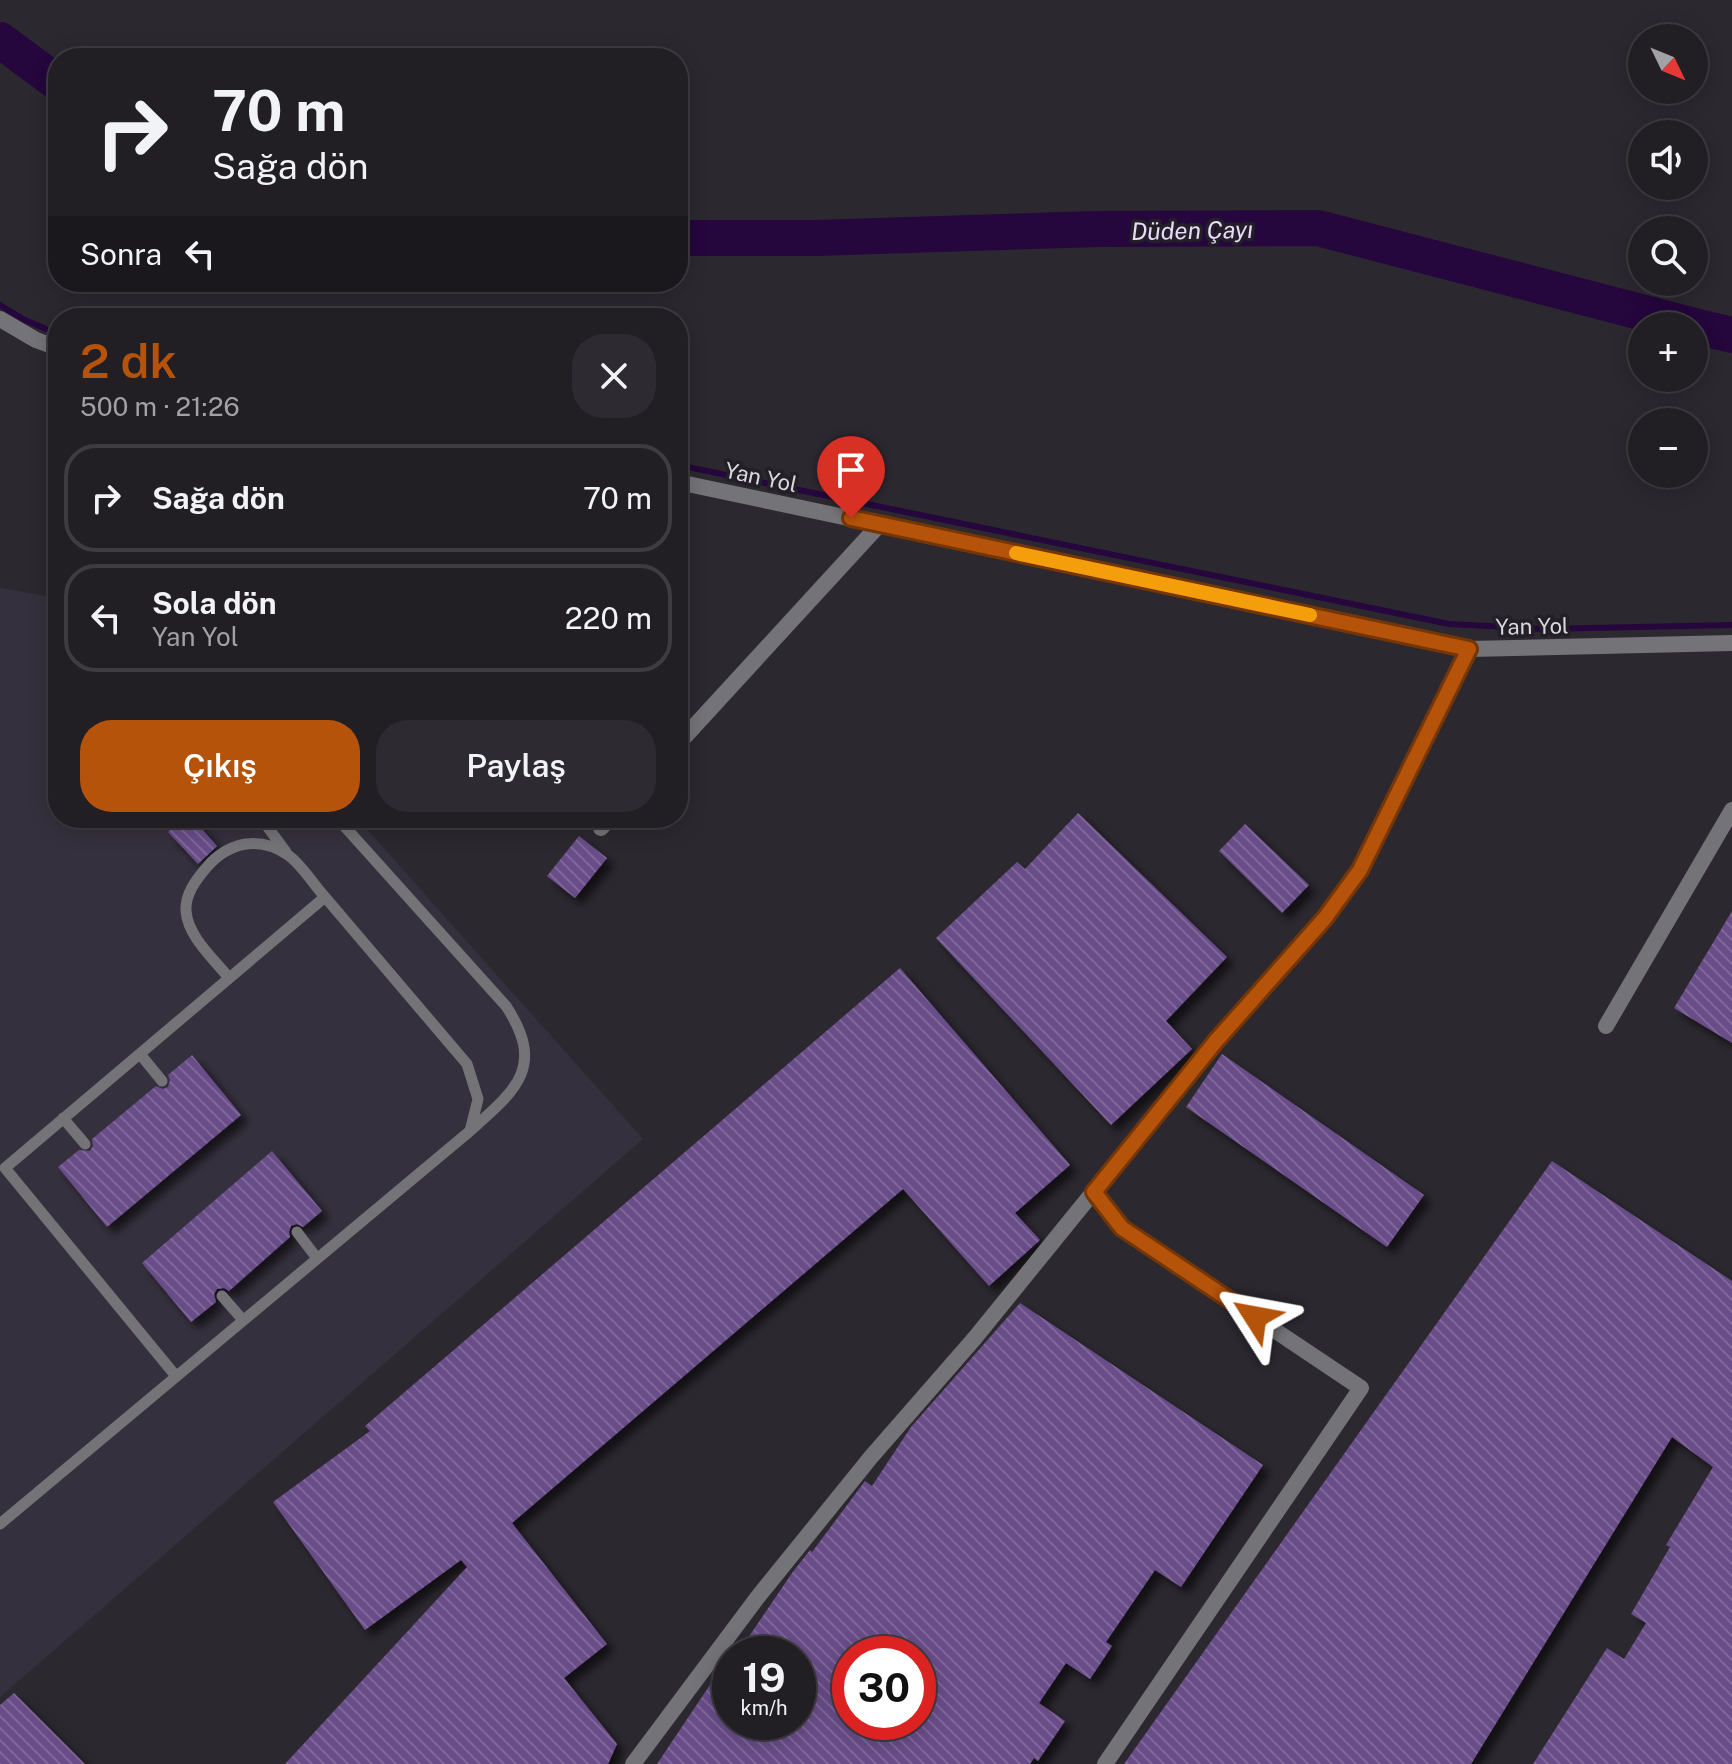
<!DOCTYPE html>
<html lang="tr">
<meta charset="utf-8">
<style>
:root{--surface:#211e24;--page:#2d2b31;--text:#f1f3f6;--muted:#a2a2a6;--line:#3e3c41;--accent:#b45309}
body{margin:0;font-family:"Public Sans",sans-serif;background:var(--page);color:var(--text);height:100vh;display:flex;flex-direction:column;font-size:30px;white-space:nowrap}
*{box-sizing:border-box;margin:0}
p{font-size:26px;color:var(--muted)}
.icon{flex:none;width:44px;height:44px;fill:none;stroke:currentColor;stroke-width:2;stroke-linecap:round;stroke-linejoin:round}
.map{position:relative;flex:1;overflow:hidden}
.drawer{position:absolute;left:48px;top:308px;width:640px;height:520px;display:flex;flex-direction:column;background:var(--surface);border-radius:32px;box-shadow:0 4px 20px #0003,0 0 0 2px var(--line)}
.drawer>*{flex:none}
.guide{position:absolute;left:48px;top:48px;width:640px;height:244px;border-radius:32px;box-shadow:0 4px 20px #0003,0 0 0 2px var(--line);background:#211e24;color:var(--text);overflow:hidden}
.needle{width:52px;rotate:133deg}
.fabs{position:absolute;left:1628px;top:24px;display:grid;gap:16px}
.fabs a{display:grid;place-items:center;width:80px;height:80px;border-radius:50%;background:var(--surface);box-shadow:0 4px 20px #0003,0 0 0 2px var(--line);font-size:40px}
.speed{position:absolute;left:712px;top:1636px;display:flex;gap:16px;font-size:40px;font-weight:700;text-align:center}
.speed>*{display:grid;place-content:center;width:104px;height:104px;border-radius:50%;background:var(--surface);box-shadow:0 4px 20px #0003,0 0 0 2px var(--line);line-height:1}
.speed small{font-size:20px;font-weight:400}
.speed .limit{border:12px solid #d22;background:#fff;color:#111}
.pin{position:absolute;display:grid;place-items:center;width:68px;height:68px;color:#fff;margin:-82px -34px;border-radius:50% 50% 50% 0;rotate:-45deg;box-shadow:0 0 8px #0007}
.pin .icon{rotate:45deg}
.me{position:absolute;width:88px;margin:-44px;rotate:304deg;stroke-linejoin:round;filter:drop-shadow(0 0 6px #0008)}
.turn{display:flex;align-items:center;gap:28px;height:168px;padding:0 32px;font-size:36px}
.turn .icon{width:104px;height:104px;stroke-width:2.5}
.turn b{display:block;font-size:56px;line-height:68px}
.then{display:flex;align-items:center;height:76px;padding:0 32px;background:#0003;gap:16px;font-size:30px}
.round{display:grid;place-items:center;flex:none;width:84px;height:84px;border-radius:32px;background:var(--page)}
.summary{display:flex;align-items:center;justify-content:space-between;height:136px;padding:0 32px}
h1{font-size:48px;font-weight:600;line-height:60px;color:var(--accent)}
.button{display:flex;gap:16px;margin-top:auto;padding:16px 32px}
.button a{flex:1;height:92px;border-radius:32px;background:var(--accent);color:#fff;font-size:32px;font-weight:600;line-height:92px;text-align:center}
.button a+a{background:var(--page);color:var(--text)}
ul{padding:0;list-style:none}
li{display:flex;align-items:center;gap:24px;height:108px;margin:0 16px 12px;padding:0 16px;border:4px solid var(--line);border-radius:32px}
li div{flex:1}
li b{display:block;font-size:30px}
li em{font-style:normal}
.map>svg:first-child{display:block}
.built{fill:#35303d}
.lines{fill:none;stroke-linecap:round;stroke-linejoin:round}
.stream{stroke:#25063d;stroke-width:6}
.river{stroke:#25063d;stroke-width:36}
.building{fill:url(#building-back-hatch);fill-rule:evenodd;filter:url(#shadow)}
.service{stroke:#747377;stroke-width:11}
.minor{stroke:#747377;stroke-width:16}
.tertiary{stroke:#747377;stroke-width:16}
.route-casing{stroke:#753606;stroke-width:20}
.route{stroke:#b45309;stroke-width:14}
.slow{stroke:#f59e0b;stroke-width:14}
.labels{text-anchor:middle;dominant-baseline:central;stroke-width:7;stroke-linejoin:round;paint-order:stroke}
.street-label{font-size:22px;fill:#dad8dd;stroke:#221f26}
.water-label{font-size:24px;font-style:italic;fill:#e8d9fd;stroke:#221f26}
</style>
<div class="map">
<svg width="1732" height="1764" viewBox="0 0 1732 1764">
<defs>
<pattern id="building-back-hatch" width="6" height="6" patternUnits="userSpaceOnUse" patternTransform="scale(2)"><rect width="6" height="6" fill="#694d89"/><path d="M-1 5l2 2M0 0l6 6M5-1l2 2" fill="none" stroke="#7e6699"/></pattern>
<filter id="shadow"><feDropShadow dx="7" dy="7" stdDeviation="4" flood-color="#0009"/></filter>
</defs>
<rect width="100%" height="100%" fill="#2c2830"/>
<!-- built -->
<path class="built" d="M0,588L58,598V818H357L643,1139L0,1697Z"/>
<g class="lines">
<!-- stream -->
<path class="stream" d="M0,305L25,320L58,334
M678,465L1449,624L1543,629L1732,625"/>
<!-- river -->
<path class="river" d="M0,40L58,83
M678,238H815L1097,229L1318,228L1694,326
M1694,326L1732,335"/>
</g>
<!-- building -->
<path class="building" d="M1078,813L1227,957L1166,1021L1192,1049L1111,1125L936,938L1017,862L1025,869Z
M183,818H192L217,846L198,864L168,832Z
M1245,824L1309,885L1282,913L1219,851Z
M579,836L607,858L575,898L547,876Z
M1732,911V1043L1674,1008Z
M900,968L1070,1165L1015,1213L1040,1240L989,1286L903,1189L512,1523L607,1644L564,1678L617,1744L608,1764H285L467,1567L461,1560L365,1630L273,1502L370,1431L365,1426Z
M1222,1054L1424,1195L1387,1247L1186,1107Z
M192,1055L241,1115L107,1227L58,1167L79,1150L90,1151L93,1146L92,1139L156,1086L163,1089L168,1087L170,1080L168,1075Z
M272,1151L322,1211L303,1227L297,1224L291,1226L289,1232L290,1237L229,1291L224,1288L217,1289L214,1294L216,1302L191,1322L142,1263Z
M1552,1161L1732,1281V1764H1533L1607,1648L1624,1659L1646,1623L1631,1614L1670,1547L1666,1545L1713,1467L1672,1437L1471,1764H1124Z
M1020,1303L1263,1465L1181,1587L1155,1570L1106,1642L1112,1646L1090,1679L1066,1663L1039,1703L1065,1721L1038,1761L1034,1758L1030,1764H657L730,1655V1722H798V1654H737L792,1573L810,1550L812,1552L865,1481L872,1486L911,1427ZM850,1654H918V1722H850Z
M14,1693L85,1764H0V1705Z"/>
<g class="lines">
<!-- service -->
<path class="service" d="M261,818L286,852
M337,818L506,1006C546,1067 516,1090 470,1131
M229,978C214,959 188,937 186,911C185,894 196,880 206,868C228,842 259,835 288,855C302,865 313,884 325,897
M140,1054L162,1081
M63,1118L85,1144
M297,1232L316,1257
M222,1296L242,1319
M0,1524L470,1131L478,1099L467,1064L325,897L5,1168L175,1375"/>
<!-- minor -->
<path class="minor" d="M678,744L880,524
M601,828L610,818
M1606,1026L1732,810
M1094,1192L1122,1228L1361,1388L1105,1764
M633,1764L757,1598L871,1457L974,1339L1216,1041L1325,918L1360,870L1469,649"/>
<!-- tertiary -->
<path class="tertiary" d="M0,319L36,340L58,348
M678,482L1469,649L1732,643"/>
</g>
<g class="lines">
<!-- route casing -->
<g class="route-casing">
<path id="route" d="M851,518L1469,649L1360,870L1325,918L1216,1041L1094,1192L1122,1228L1255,1317"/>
</g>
<!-- route -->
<use href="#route" class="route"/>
<!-- slow -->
<path class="slow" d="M1016,553L1310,615"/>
</g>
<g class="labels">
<!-- street labels -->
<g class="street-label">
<text transform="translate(761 477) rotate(12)">Yan Yol</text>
<text transform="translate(1532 626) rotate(-1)">Yan Yol</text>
</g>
<!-- water labels -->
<g class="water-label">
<text transform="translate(1192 230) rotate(-1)">Düden Çayı</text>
</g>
</g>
</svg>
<div class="fabs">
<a><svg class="needle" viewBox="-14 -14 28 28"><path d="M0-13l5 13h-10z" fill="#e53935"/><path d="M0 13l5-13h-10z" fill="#a2a2a6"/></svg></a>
<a><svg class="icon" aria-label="sound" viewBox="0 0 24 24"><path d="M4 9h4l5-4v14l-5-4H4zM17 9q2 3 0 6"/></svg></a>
<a><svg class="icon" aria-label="search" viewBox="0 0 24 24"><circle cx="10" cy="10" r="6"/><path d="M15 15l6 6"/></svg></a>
<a>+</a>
<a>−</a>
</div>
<div class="speed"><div>19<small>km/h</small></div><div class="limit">30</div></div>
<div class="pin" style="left:851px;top:518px;background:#d93025"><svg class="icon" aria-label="arrive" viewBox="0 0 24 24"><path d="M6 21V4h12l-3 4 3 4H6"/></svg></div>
<svg class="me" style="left:1255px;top:1317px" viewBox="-20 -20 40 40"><path d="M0-17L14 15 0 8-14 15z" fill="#b45309" stroke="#fff" stroke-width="4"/></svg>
<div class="guide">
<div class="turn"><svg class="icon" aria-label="right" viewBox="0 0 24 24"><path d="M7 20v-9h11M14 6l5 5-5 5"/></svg><div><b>70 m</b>Sağa dön</div></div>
<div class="then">Sonra<svg class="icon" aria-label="left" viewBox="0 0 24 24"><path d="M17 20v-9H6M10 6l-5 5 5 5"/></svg></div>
</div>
<section class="drawer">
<div class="summary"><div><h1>2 dk</h1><p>500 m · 21:26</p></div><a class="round"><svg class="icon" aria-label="close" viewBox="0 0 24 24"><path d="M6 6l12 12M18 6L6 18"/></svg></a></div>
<ul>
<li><svg class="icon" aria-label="right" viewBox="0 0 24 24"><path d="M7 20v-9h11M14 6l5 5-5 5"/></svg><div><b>Sağa dön</b></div><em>70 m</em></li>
<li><svg class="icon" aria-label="left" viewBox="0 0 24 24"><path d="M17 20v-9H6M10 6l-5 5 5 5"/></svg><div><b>Sola dön</b><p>Yan Yol</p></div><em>220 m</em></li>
</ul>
<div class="button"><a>Çıkış</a><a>Paylaş</a></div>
</section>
</div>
